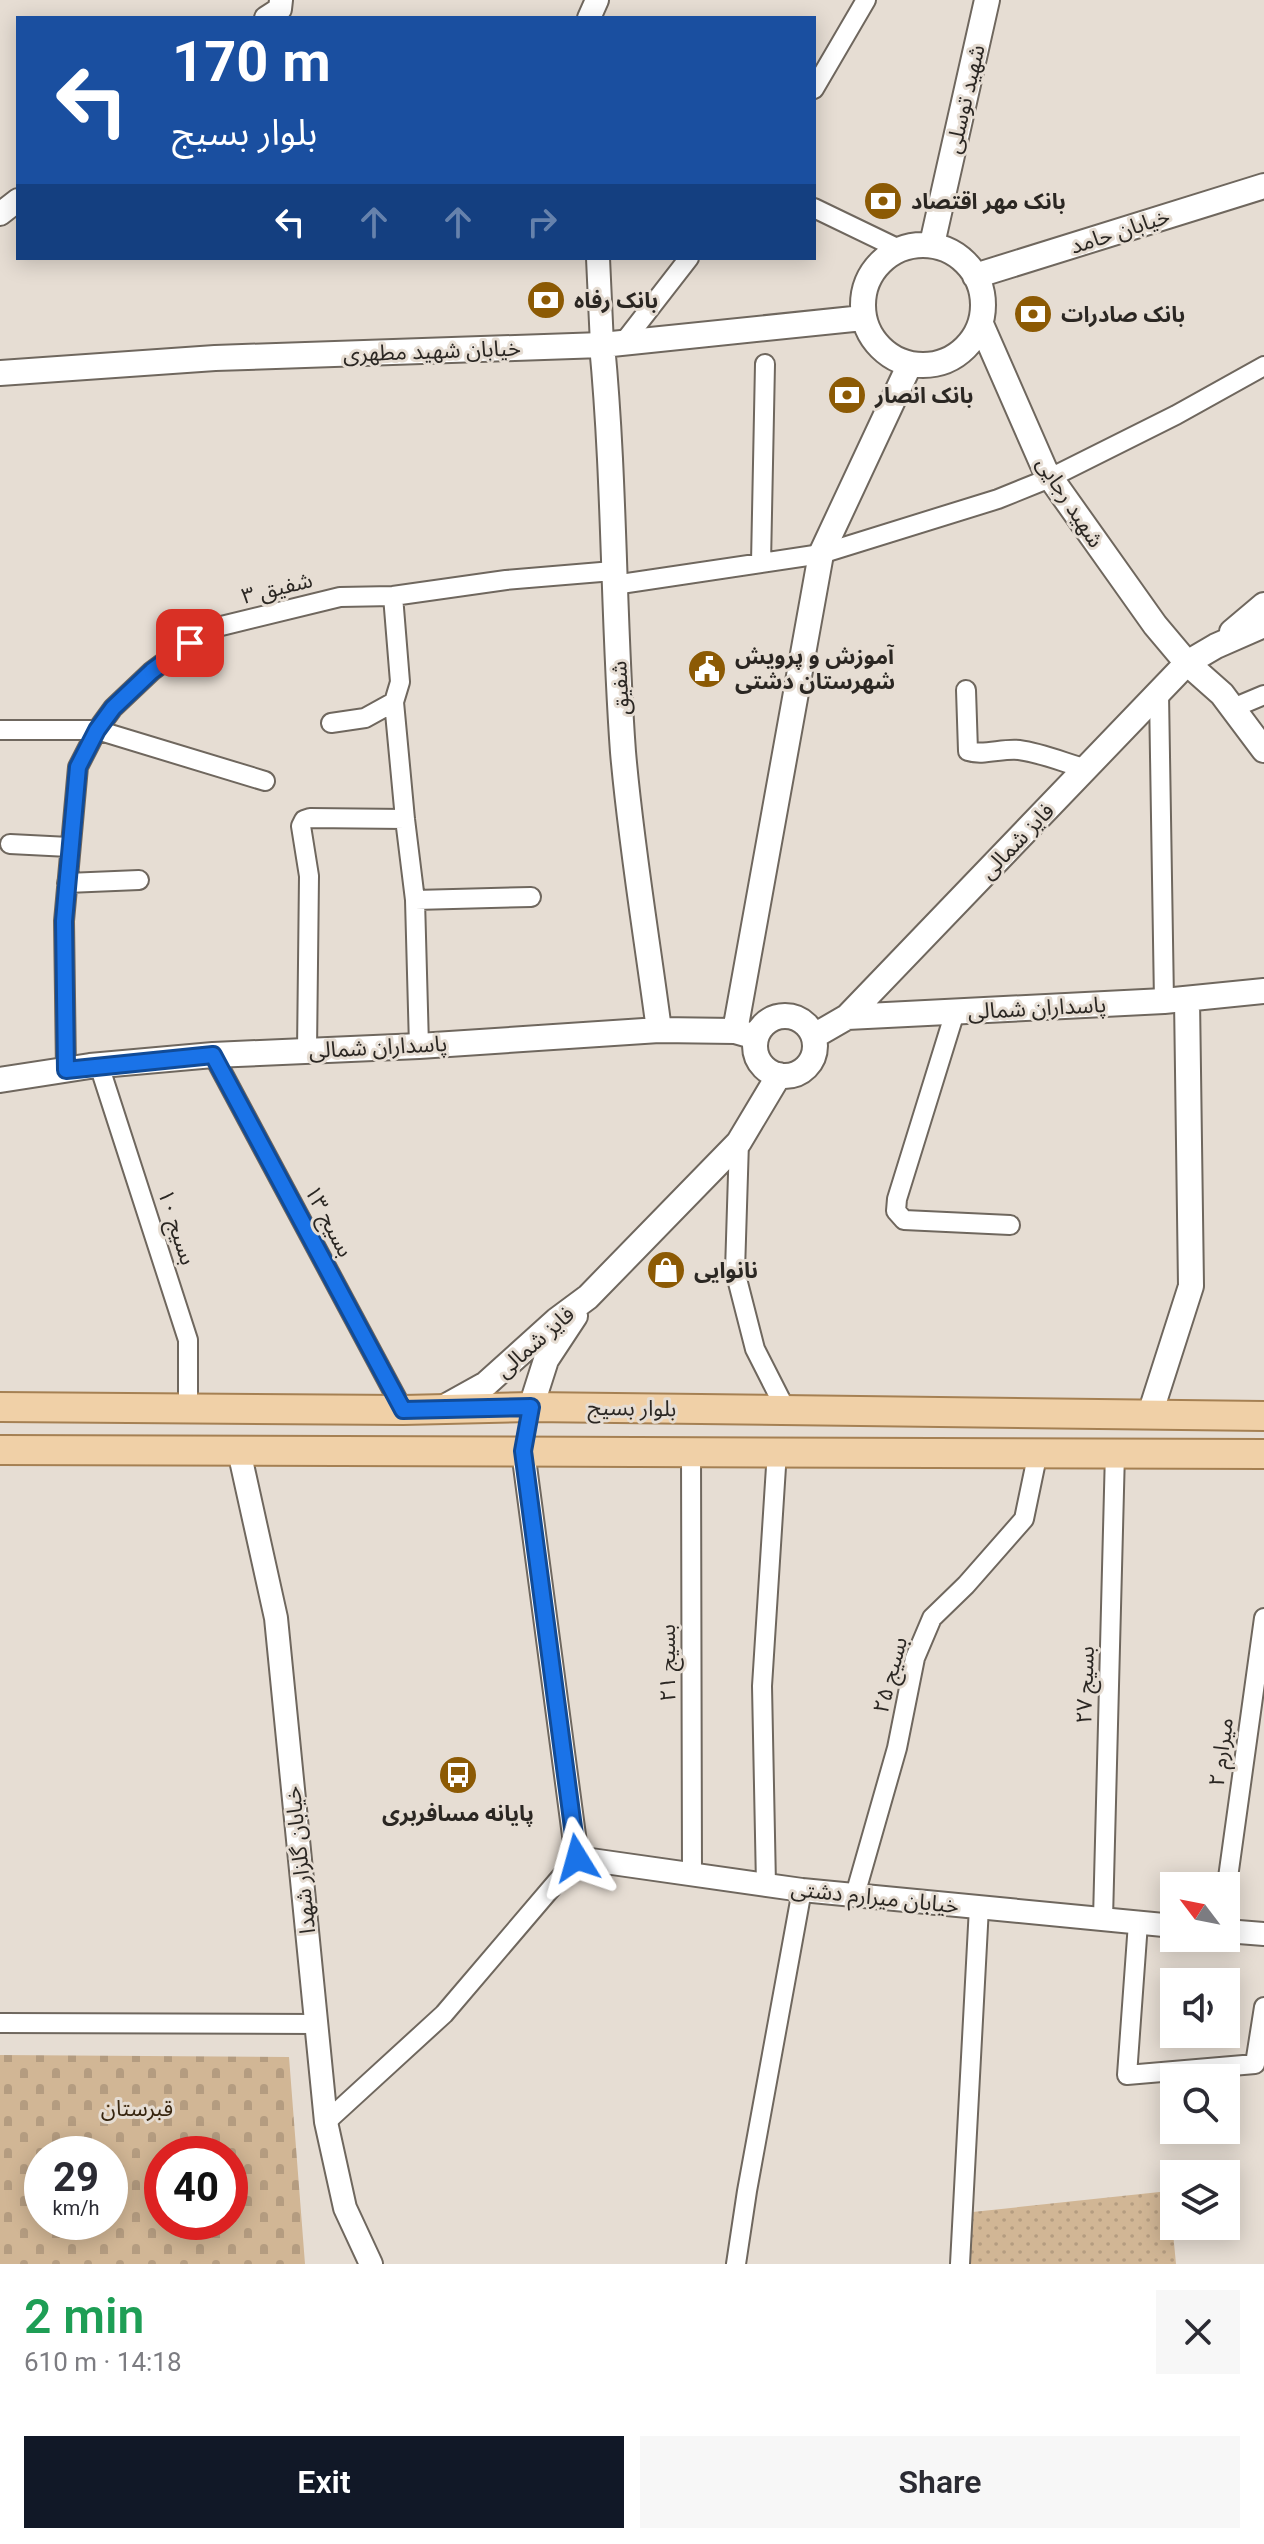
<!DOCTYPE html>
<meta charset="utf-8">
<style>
:root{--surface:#fff;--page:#f7f7f7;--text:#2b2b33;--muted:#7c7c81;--accent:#111827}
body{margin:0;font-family:Roboto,"Noto Sans Arabic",sans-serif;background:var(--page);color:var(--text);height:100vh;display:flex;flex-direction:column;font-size:30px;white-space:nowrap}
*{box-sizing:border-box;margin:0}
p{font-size:26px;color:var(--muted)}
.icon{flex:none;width:44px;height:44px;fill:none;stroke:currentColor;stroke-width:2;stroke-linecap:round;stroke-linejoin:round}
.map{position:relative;height:2264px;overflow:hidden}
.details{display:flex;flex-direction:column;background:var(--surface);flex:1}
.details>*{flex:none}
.banner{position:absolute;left:16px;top:16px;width:800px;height:244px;border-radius:0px;box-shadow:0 4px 20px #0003;background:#1a4fa0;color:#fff;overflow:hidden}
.needle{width:52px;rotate:302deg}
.buttons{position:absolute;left:1160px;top:1872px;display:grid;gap:16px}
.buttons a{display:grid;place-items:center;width:80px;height:80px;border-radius:0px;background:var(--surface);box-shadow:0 4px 20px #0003;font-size:40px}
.speed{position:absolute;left:24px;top:2136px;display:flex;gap:16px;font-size:40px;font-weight:700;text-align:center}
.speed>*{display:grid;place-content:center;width:104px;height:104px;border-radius:50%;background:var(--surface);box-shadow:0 4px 20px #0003;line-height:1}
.speed small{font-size:20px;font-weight:400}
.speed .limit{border:12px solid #d22;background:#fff;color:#111}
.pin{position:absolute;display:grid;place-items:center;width:68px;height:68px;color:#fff;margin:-34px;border-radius:16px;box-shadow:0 4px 12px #0006}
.me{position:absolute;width:88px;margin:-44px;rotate:352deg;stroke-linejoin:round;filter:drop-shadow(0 0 6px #0008)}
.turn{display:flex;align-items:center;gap:28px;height:168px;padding:0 24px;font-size:36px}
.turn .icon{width:104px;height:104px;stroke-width:2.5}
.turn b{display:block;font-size:56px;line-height:68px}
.lanes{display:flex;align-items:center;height:76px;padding:0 24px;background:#0003;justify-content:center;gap:40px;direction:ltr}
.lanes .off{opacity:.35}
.round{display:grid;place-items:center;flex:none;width:84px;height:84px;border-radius:0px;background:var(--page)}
.summary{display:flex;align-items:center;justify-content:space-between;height:136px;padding:0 24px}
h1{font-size:48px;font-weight:600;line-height:60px;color:#1e9e55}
.primary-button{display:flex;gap:16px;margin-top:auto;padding:16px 24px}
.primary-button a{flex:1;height:92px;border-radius:0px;background:var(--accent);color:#fff;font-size:32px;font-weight:600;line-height:92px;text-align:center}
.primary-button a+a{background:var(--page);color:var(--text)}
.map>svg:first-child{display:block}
.grass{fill:url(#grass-dots)}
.cemetery{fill:url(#cemetery-stones);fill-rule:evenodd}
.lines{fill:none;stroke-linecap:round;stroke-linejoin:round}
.minor-casing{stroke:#6f675e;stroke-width:22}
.tertiary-casing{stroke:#6f675e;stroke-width:26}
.secondary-casing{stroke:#6f675e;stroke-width:28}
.primary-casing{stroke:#a58053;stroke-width:32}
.minor{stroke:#fff;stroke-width:18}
.tertiary{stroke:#fff;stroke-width:22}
.secondary{stroke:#fff;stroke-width:24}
.primary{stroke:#f0d0a7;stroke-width:28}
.route-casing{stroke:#114b97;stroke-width:20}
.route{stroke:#1a73e8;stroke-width:14}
.labels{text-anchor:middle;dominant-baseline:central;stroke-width:6;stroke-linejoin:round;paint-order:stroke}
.street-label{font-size:22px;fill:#2b2723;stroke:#e6ddd3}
.poi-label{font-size:22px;font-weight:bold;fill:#2b2723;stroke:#e6ddd3;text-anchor:start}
.park-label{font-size:22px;fill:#37250f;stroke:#e6ddd3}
</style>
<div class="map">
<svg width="1264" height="2264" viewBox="0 0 1264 2264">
<defs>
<pattern id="grass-dots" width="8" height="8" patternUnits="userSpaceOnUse" patternTransform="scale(2)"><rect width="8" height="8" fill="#d1b695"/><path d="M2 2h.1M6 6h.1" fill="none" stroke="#b49c80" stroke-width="1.8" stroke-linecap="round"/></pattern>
<pattern id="cemetery-stones" width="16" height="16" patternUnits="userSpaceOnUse" patternTransform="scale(2)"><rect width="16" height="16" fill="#d1b695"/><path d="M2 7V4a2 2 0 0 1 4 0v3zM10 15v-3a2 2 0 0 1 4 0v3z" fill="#b49c80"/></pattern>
</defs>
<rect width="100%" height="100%" fill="#e6ddd3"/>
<!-- grass -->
<path class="grass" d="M1169,2191L1176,2264H968L963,2213Z"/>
<!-- cemetery -->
<path class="cemetery" d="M0,2055L289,2057L305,2264H0ZM42,2154H110V2222H42ZM162,2154H230V2222H162Z"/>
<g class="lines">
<!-- minor casing -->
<g class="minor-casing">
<path id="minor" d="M814,89L866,0
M814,208L899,249
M623,343L689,258
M761,563L765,364
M614,585L821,554L998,499L1050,478L1176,415L1264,366
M393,596L400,682L394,702L405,819L415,900L419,1046
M966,690L968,751C983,756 1003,748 1019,750C1042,753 1065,763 1087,769
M1159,694L1164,1001
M1233,708L1264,695
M331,723L365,718L394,702
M0,730H97L265,781
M10,844L69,847
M67,883L139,880
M415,900L531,897
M955,1012L897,1199L896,1211L904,1220L1010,1225
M307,1051L309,876L301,826L304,820L310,818L405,819
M213,1055L403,1410
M99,1065L188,1340V1408
M66,1070L64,921L78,767L97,730L113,708L152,671L209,629L340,597L393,596L506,580L613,571
M739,1142L735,1271L755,1349L786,1410
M691,1451L692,1874
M766,1885L762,1686L777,1451
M1226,1892L1264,1618
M855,1895L897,1748L915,1658L932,1618L966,1585L1024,1519L1038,1452
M1103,1919L1115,1452
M1138,1923L1127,2075L1255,2064L1264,2007
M0,2023L316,2024
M326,2122L444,2014L577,1858
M736,2264L747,2191L802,1890
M960,2264L979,1907"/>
</g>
<!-- tertiary casing -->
<g class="tertiary-casing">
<path id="tertiary" d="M266,18L280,9L281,0
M589,18L597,0
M0,214L18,200
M598,258L602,345
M239,1451L276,1618L326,2122L345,2208L371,2264
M523,1451L577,1858L802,1890L1174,1926
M1226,1931L1264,1934"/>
</g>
<!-- secondary casing -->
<g class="secondary-casing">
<path id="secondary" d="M932,244L987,0
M863 305a60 60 0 1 1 120 0a60 60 0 1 1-120 0Z
M975,276L1264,186
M981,324L1045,470L1155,625L1187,663L1222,694L1264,750
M602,345C615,480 613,617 623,752C631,845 647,938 659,1030
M0,373L215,358L602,345L863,318
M1232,632L1264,605
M755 1046a30 30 0 1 1 60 0a30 30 0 1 1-60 0Z
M847,1017L1187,663L1216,646L1264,625
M735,1031L821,554L909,366
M814,1036L847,1017L1164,1001L1264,991
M0,1080L90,1066L213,1055L419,1046L659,1030L735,1031L756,1037
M531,1407L546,1360L575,1316
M441,1409L486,1384L557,1320L588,1297L739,1142L779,1075
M1150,1414L1191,1286L1187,999"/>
</g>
<!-- primary casing -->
<g class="primary-casing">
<path id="primary" d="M0,1407L403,1410L531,1407L1264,1416
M0,1450L1264,1454"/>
</g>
<!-- minor -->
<use href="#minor" class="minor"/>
<!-- tertiary -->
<use href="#tertiary" class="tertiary"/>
<!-- secondary -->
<use href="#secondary" class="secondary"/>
<!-- primary -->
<use href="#primary" class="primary"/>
</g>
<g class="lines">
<!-- route casing -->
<g class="route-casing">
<path id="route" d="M190,643L152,671L113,708L97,730L78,767L64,921L66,1070L213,1055L403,1410L531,1407L523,1451L577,1858"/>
</g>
<!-- route -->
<use href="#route" class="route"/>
</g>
<!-- icons -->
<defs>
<g id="bank-disc" transform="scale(2)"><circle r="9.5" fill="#8c5a04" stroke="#e6ddd3"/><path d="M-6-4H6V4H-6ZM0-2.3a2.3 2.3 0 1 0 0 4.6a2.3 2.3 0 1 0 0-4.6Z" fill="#fff"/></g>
<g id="civic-disc" transform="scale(2)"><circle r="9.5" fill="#8c5a04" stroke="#e6ddd3"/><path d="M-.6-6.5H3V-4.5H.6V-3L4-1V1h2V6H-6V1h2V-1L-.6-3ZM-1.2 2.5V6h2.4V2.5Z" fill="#fff"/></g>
<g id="shop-disc" transform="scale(2)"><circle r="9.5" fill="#8c5a04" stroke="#e6ddd3"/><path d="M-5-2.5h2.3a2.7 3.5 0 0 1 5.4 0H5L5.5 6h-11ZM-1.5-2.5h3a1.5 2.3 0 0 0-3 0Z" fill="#fff"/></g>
<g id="bus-disc" transform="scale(2)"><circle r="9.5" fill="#8c5a04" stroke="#e6ddd3"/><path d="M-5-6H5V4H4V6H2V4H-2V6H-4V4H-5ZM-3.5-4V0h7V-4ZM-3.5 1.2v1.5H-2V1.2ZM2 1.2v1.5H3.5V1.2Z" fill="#fff"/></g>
</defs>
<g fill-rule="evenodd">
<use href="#bank-disc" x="883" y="201"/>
<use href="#bank-disc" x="546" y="300"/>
<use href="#bank-disc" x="1033" y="314"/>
<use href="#bank-disc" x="847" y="395"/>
<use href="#civic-disc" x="707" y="669"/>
<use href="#shop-disc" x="666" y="1270"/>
<use href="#bus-disc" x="458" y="1775"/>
</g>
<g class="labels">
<!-- street labels -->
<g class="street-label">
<text transform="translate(965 99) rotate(-77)">شهید توسلی</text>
<text transform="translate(1120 231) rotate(-18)">خیابان حامد</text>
<text transform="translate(432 351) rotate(-2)">خیابان شهید مطهری</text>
<text transform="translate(1070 502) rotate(57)">شهید رجایی</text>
<text transform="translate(277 588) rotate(-14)">شفیق ۳</text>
<text transform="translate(620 688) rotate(-93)">شفیق</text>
<text transform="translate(1017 841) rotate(-46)">فایز شمالی</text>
<text transform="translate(1037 1008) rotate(-3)">پاسداران شمالی</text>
<text transform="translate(378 1047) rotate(-3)">پاسداران شمالی</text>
<text transform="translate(329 1221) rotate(62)">بسیج ۱۳</text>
<text transform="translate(177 1227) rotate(72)">بسیج ۱۰</text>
<text transform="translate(535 1342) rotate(-41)">فایز شمالی</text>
<text transform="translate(632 1408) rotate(1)">بلوار بسیج</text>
<text transform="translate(667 1663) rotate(-90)">بسیج ۲۱</text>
<text transform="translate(890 1675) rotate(-75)">بسیج ۲۵</text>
<text transform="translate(1085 1685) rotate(-88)">بسیج ۲۷</text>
<text transform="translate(1221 1752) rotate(-82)">میرارم ۲</text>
<text transform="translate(300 1860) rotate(-96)">خیابان گلزار شهدا</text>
<text transform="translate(875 1897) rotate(6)">خیابان میرارم دشتی</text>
</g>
<!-- poi labels -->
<g class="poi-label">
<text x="911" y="201">بانک مهر اقتصاد</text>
<text x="574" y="300">بانک رفاه</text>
<text x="1061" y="314">بانک صادرات</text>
<text x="875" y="395">بانک انصار</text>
<text x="735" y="656">آموزش و پرویش<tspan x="735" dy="25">شهرستان دشتی</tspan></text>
<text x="694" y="1270">نانوایی</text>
<text x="458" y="1813" text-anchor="middle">پایانه مسافربری</text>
</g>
<!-- park labels -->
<g class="park-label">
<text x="137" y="2108">قبرستان</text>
</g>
</g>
</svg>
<div class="buttons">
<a><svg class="needle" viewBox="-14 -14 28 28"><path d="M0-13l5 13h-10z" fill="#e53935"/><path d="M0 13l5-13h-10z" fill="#7c7c81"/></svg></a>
<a><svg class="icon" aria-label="sound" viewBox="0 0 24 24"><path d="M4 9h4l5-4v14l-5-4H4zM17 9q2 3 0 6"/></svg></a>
<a><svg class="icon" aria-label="search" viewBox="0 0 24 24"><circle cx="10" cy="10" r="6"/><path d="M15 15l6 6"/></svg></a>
<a><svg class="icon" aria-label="layers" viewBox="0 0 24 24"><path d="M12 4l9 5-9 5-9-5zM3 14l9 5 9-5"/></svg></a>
</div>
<div class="speed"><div>29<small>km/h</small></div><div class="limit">40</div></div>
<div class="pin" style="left:190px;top:643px;background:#d93025"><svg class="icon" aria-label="arrive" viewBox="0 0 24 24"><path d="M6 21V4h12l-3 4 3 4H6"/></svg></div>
<svg class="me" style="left:577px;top:1858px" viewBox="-20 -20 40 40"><path d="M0-17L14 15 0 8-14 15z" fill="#1a73e8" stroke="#fff" stroke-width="4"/></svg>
<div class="banner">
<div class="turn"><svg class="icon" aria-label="left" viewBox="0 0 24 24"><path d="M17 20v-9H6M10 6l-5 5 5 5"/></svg><div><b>170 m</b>بلوار بسیج</div></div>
<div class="lanes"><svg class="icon" aria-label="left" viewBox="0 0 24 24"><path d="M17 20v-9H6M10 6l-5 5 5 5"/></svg><svg class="icon off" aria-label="ahead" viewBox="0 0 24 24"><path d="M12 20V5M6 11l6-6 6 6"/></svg><svg class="icon off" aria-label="ahead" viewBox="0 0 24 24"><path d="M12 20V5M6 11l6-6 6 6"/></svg><svg class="icon off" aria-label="right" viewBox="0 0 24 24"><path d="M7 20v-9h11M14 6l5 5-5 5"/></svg></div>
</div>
</div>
<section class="details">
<div class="summary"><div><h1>2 min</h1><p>610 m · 14:18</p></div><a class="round"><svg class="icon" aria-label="close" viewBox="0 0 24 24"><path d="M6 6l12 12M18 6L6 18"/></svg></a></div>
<div class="primary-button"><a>Exit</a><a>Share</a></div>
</section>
